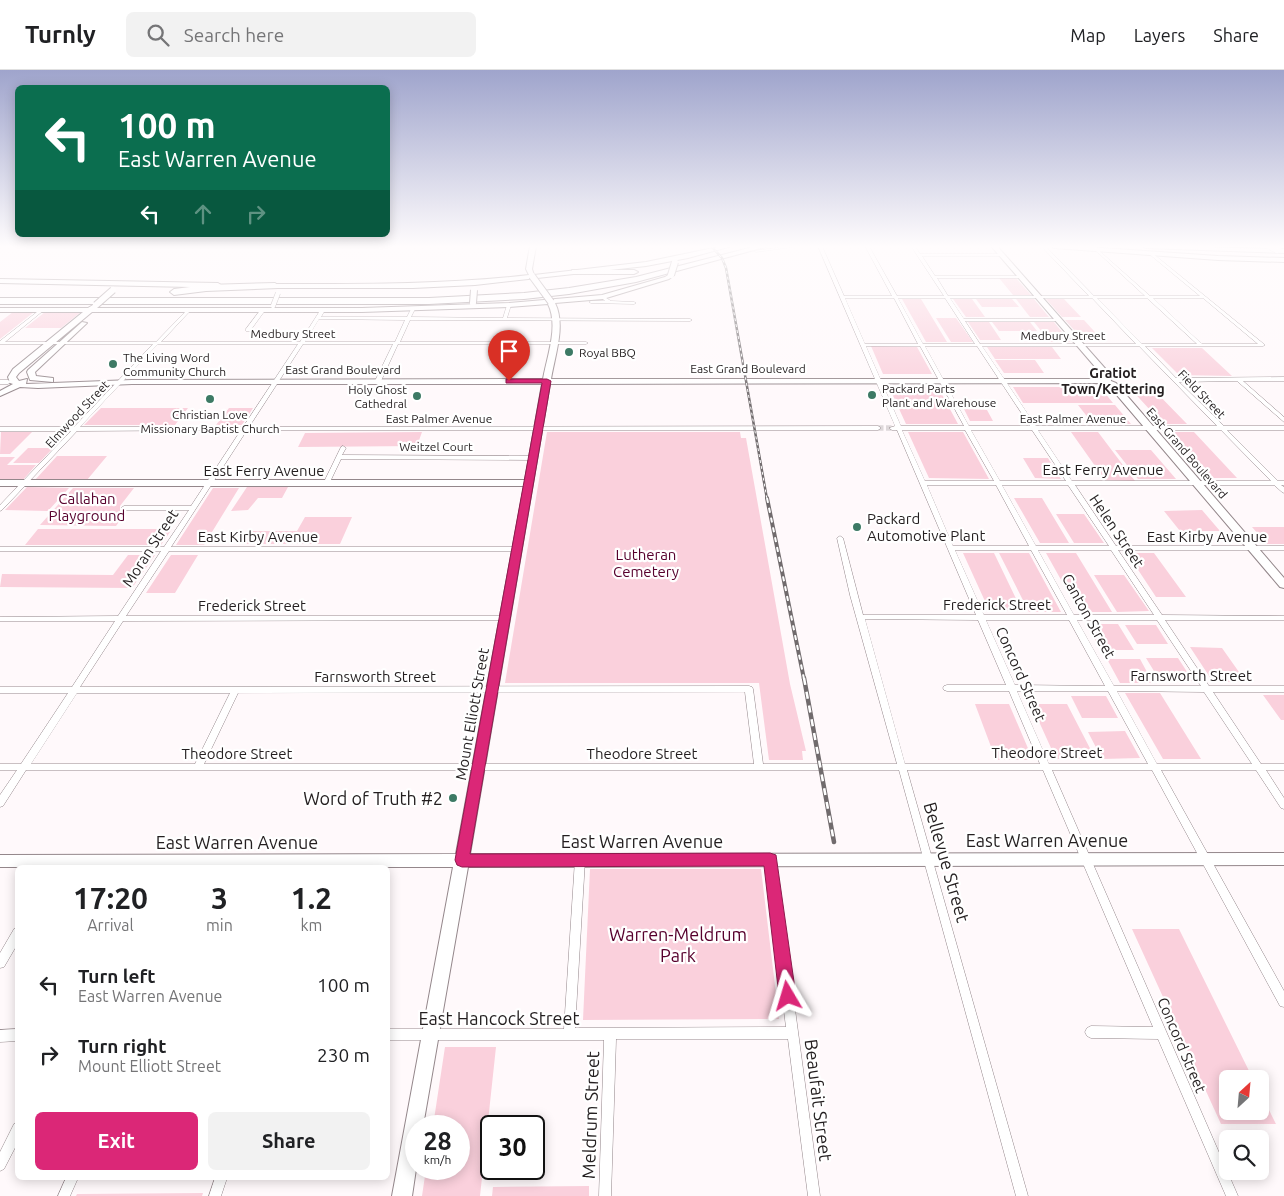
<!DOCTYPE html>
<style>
:root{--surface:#fff;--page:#f2f2f2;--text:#202124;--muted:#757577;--line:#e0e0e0;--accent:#db2777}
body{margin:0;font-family:Ubuntu,sans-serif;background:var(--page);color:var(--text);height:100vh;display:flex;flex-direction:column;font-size:19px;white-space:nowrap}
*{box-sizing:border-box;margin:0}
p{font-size:16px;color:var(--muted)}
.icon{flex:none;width:28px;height:28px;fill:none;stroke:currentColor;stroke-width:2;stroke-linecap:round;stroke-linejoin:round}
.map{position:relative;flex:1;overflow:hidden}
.details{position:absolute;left:15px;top:795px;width:375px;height:315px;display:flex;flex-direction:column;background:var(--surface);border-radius:8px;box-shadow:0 2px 12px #0003}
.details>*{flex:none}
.guide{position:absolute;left:15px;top:15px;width:375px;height:152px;border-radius:8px;box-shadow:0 2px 12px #0003;background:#0b6e4f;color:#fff;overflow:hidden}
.needle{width:32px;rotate:26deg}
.controls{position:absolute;left:1219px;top:1000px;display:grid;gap:10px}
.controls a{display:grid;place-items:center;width:50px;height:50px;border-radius:8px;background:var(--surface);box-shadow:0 2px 12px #0003;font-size:25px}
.speed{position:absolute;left:405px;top:1045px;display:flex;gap:10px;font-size:25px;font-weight:700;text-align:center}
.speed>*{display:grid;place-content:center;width:65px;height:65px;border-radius:50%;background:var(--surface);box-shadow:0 2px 12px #0003;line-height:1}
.speed small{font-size:12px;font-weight:400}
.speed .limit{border:2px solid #111;border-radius:8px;background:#fff;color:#111}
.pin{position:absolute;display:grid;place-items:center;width:42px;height:42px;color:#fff;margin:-51px -21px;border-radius:50% 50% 50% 0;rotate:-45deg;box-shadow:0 0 5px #0007}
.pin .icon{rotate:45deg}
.me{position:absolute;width:55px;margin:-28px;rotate:353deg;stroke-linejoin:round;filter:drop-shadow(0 0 4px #0008)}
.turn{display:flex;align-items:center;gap:18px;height:105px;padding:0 20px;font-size:22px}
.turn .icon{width:65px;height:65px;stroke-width:2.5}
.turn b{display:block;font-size:35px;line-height:42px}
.lanes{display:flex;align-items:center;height:48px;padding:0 20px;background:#0003;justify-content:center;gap:25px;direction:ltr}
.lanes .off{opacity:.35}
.eta{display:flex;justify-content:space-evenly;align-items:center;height:85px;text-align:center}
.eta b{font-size:30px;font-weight:700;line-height:35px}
.cta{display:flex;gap:10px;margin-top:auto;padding:10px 20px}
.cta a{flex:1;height:58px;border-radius:8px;background:var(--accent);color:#fff;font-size:20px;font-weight:700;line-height:58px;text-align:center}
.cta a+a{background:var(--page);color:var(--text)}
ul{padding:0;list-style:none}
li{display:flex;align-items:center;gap:15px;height:70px;padding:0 20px}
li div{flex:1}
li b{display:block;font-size:19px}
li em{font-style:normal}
header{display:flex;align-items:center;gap:30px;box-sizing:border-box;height:70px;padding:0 25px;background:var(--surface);border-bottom:1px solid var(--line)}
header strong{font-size:24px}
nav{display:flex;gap:28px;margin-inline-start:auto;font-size:18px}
.search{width:350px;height:45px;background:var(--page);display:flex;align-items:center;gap:12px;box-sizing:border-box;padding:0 18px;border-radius:8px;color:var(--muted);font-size:19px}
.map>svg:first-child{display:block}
.green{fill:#fad0dc}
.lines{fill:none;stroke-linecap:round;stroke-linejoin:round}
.street-tunnel{stroke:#ded8da;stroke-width:5.5;stroke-dasharray:5.5 2.5;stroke-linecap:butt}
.street-casing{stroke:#94878b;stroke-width:1}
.secondary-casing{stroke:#94878b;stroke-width:2}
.highway-casing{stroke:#94878b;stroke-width:2}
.street{fill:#fff;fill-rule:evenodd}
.secondary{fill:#fff;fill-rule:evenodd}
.highway{fill:#fff;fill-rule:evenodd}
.rail-far2-casing{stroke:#716b6d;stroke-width:2.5}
.rail-far1-casing{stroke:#716b6d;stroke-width:4}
.rail-casing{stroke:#716b6d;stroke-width:4.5}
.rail-far2{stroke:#fff;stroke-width:1;stroke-dasharray:3;stroke-linecap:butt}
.rail-far1{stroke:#fff;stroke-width:2;stroke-dasharray:5;stroke-linecap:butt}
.rail{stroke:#fff;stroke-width:2.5;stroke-dasharray:7;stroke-linecap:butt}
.street-bridge-casing{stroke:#94878b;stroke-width:5.5;stroke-linecap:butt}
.secondary-bridge-casing{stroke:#94878b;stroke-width:8;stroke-linecap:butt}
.primary-bridge-casing{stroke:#94878b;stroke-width:9;stroke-linecap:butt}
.street-bridge{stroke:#fff;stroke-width:4.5}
.secondary-bridge{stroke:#fff;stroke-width:6}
.primary-bridge{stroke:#fff;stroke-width:8}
.route{fill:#db2777;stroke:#8e194d}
.poi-dot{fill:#3d7a65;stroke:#fff;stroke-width:2}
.labels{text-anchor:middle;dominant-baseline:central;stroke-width:4.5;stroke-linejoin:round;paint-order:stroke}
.far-street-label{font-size:12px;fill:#241f20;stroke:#fff}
.far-poi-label{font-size:12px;fill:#241f20;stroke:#fff;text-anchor:start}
.far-neighbourhood-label{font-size:14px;font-weight:bold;fill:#241f20;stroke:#fff}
.street-label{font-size:15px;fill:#241f20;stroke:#fff}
.park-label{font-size:15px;fill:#57002d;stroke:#fff}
.poi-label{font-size:15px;fill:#241f20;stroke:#fff;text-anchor:start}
.near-poi-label{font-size:18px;fill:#241f20;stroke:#fff;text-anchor:end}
.near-street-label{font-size:18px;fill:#241f20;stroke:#fff}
.near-park-label{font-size:18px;fill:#57002d;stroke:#fff}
</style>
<header>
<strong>Turnly</strong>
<div class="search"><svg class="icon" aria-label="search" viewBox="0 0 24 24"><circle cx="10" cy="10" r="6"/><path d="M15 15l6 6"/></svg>Search here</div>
<nav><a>Map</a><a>Layers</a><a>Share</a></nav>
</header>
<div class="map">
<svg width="1284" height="1126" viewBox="0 0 1284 1126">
<rect width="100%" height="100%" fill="#fff9fb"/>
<!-- green -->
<path class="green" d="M999,208H1016L1031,225H1013Z
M902,229H921L947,272H926Z
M953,229H972L985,247H966Z
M976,229H1012L1019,237H982Z
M1016,229H1034L1049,247H1030Z
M1046,229H1064L1081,247H1062Z
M13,242H34L0,269V252Z
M45,242H81L61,258H25Z
M936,248H956L973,272H951Z
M1065,250H1084L1103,271H1084Z
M968,252H989L1001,270H980Z
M992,252H1030L1037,261H999Z
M1034,252H1054L1070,272H1050Z
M871,276L917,277L932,304H883Z
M987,277H1052L1061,289H995Z
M1152,278H1202L1232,306L1179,305Z
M995,290H1035L1044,303H1004Z
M1128,316H1150L1187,354H1163Z
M889,317H938L958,354H906Z
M1013,317H1100L1113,333H1023Z
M1078,335H1115L1131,354H1093Z
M101,338H188L175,355H84Z
M229,338H253L242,355H216Z
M964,339L987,340L993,351H970Z
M1,362H32L10,384H0Z
M422,362L417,376L298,377L305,363Z
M547,362H740L741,368H746L790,614L806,681H802L803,690H769L759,613H505Z
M908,362H963L989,409L929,408Z
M1071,362H1098L1135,411L1105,410Z
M1168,362H1194L1237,408H1209Z
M28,378H53L39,393H13Z
M1115,380H1151L1176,409H1138Z
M57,386H107L87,410H35Z
M0,387H15L7,395H36L23,410H0Z
M1023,388H1048L1061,409L1035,408Z
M27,417L69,418L48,441L5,440Z
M247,417H288L282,428H258L248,440L231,441Z
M73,418H134L120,436V441L126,442L116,456L40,455Z
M213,418H239L204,475H176Z
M1014,428H1042L1069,473H1040Z
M1202,440L1220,461H1180L1164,441Z
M1056,444H1084L1104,473H1074Z
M305,447H352L340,474H240L250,461H297Z
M1252,457H1284V474H1267Z
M38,459H172L161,475H25Z
M963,483H994L1022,541L989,540Z
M999,483H1029L1061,542H1029Z
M1046,483H1076L1112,542H1079Z
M1127,483H1154L1186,527H1156Z
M128,485H155L132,518L0,517L2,504L113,505Z
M171,485H198L175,523H146Z
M1094,505H1124L1149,541L1117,542Z
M1086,554H1118L1134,580H1101Z
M1125,555H1156L1168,574H1137Z
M1190,577L1222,578L1246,612H1213Z
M1146,588H1178L1193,611H1160Z
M1107,589H1140L1153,613H1120Z
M1125,623H1160L1201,689H1163Z
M1263,625H1284V650H1281Z
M1071,626H1106L1118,648H1082Z
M975,634H1009L1033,690H996Z
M1031,634H1067L1095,688L1056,689Z
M1125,661L1140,688L1102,689L1088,662Z
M590,799H761L779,949L583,950Z
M1132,859H1179L1253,1009H1228V1041H1260V1022L1276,1054H1221Z
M445,977H496L480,1126H422L426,1099H459V1056H433Z
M589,1116V1126H492L493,1117Z
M203,1123L202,1126H76L77,1124Z"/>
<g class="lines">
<!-- street-tunnel -->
<path class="street-tunnel" d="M878,358H892"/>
<!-- street casing -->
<g class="street-casing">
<path id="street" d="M790,176H799L756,182L754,181Z
M818,176H822L844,226H892L865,176H869L897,226H944L911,176H915L920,184H1002L1004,185L1002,186H922L935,206H1021L1023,207L1021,208H937L948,226H1089L1041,176H1045L1094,226H1145L1094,179L1093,178L1095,177L1150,226H1200L1148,183L1151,182L1265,275L1263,276H1145L1176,308L1284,307V311H1243L1284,347V352L1237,311L1179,312L1224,356H1284V360H1227L1278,411H1284V415H1281L1284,417V423L1282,422L1274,415H1075L1116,476H1284V480H1118L1162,545L1284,546V550H1165L1209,616H1284V622H1213L1261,694H1284V700H1266L1284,728V739L1281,738L1256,700H1161L1284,921V937L1280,936L1152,700H1052L1238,1126H1226L1158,969L1091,968L1087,966L1085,962L1087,958L1091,956L1153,957L1043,700H907L1028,1126H1016L899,700H26L3,736L0,737V725L17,700H0V694H21L68,623H0V617H72L115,551H0V547L118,546L161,481H0V477H164L189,440H124L121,438L124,436H191L241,360L77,361L2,440L0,441V435L71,361H0V357H74L153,274H0V271L42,238L44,239V240L5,272H156L188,239L190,240V241L161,272H300L321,239H323L325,240L321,247H407L411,239L413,238L415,239L411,247L503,248L507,235L509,234L511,235L507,248L690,249L692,250L690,251L410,250L400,272H586L588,273L586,274H398L381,311L378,313L375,311L393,274H303L249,357L878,356L881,358L878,360H247L171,477H517L520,479L517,481H169L126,546H504L508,548L507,550L123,551L80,617L749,616L752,617L753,619L763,694H897L850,525L837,468L840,466L843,468L863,545H976L897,360H892L889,358L895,356ZM845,228H894L918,274H865ZM898,228H945L975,274H923ZM950,228H1092L1136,274H980L965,251H1057L1059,250L1057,249H964ZM1097,228H1147L1197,274H1142ZM1153,228H1203L1258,274H1202ZM319,249L405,250L395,272H305ZM158,274H298L243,357H80ZM866,276H920L964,356H901ZM925,276H977L1030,356H969ZM982,276H1139L1217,356H1036ZM902,360H965L994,411H925ZM971,360H1032L1066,411H1000ZM1038,360H1221L1271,411H1072ZM927,415H996L1029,476H953ZM1002,415H1068L1109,476H1036ZM955,480H1031L1067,545H984ZM1038,480H1111L1154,545H1074ZM865,549L978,550L1006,615H947L944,616L943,618L944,620L947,621H1009L1040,694H905ZM986,550H1069L1105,616L1015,615ZM1077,550H1157L1201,616H1114ZM1017,621H1108L1148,694H1049ZM1117,621L1204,622L1252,694H1157ZM745,622L754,694H204L238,623ZM77,623H230L195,694H31Z
M603,226L611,231L634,232L636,233L634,234L591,233L589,232L591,231H605L601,227Z
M262,238L266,239L250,261H246V259Z
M0,310H8L11,312L8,314H0Z
M343,376L346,378L342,385L533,386L536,388L533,390L341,389L329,414L326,416L324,415L323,414L341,377Z
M580,786L583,787L585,790L575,958L786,957L765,790L767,787L770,786L773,787L775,790L820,1126H808L788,969H616L611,1126H599L604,970H388V959H564L575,790L577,787Z
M18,857V873L4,897L0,898V883L14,859Z
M18,959V971L0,972V960Z
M18,1052V1072L4,1099L0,1101V1082L14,1054Z
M66,1108H78L70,1126H58Z
M215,1108H227L221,1126H209Z"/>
</g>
<!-- secondary casing -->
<g class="secondary-casing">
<path id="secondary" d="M530,176H536L532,199L534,205L646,192L723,176H732L688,188L646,196L475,215L413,218H264L261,216L264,214C353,214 440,215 529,205L526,199Z
M991,176H997L1110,304L1111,311L1116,313L1284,508V518L1280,517L1110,317L1104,313L550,314L470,784L1284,783V795L468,797L423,1056H416V1099L412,1126H392L453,797H0V785L456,784L524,416H0V410H525L542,314H132L38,318L20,317L0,326V321L13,314L10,313L8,307L13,299L83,242H0V238H88L96,233L99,235L96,238H362L509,233L602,225L665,207L671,203L674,205L669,209L603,229L555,233C566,255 555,285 551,309H1103V306ZM548,234C559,256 547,286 543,309L132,310L26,314L27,309L19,311L16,307L19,303L92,242H362L509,237Z
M1051,176H1073L1218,186L1284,188V192L1218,190L1054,178Z
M0,209L218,213L221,215L218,217H191L0,213Z
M82,252L87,253L35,302L36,306L53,308V312L30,310L27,302L28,300Z"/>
</g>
<!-- highway casing -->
<g class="highway-casing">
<path id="highway" d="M757,176H769L636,212L569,224L524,229L429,234H0V228H429L524,223L569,218L636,207Z
M1142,176L1284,179V183L1146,178Z
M572,200H634L638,202L634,204H572Z
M275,213L279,216L278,218L206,221L174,225L170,222L174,219L206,215Z"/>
</g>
<!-- street -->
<use href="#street" class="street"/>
<!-- secondary -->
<use href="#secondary" class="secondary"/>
<!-- highway -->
<use href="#highway" class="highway"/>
<!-- rail-far2 casing -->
<g class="rail-far2-casing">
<path id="rail-far2" d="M711,176L722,188L726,198L767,429"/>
</g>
<!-- rail-far1 casing -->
<g class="rail-far1-casing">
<path id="rail-far1" d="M767,428L804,609"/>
</g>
<!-- rail casing -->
<g class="rail-casing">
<path id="rail" d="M804,608L834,772"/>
</g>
<!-- rail-far2 -->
<use href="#rail-far2" class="rail-far2"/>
<!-- rail-far1 -->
<use href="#rail-far1" class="rail-far1"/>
<!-- rail -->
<use href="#rail" class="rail"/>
<!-- street-bridge casing -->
<g class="street-bridge-casing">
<path id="street-bridge" d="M273,236L278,223"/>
</g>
<!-- secondary-bridge casing -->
<g class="secondary-bridge-casing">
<path id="secondary-bridge" d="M671,205L675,192
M532,206L551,232
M473,233L474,220
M96,235L113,220"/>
</g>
<!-- primary-bridge casing -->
<g class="primary-bridge-casing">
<path id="primary-bridge" d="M1271,176L1277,179"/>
</g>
<!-- street-bridge -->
<use href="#street-bridge" class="street-bridge"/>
<!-- secondary-bridge -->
<use href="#secondary-bridge" class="secondary-bridge"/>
<!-- primary-bridge -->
<use href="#primary-bridge" class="primary-bridge"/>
</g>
<!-- sky -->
<linearGradient id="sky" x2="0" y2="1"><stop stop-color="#9fa4cc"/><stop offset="0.53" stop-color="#fffcfd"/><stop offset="1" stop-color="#fffcfd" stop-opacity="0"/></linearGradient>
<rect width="1284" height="333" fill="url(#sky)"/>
<!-- route -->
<path class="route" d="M506,309H547L551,311L470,784L770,783L776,785L796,926L794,932L788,934L782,932L779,926L764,796L462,797L457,795L455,790L542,313H506Z"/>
<!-- markers -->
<g class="poi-dot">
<circle cx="569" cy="282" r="5"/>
<circle cx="113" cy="294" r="5"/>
<circle cx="872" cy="325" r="5"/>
<circle cx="417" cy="326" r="5"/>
<circle cx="210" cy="329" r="5"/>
<circle cx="857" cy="457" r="5"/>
<circle cx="453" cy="728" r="5"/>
</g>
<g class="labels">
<!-- far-street labels -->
<g class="far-street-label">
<text x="293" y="263">Medbury Street</text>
<text x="1063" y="265">Medbury Street</text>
<text x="748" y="298">East Grand Boulevard</text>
<text x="343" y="299">East Grand Boulevard</text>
<text transform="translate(1202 324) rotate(46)">Field Street</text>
<text transform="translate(77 344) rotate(-47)">Elmwood Street</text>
<text x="439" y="348">East Palmer Avenue</text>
<text x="1073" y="348">East Palmer Avenue</text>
<text x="436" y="376">Weitzel Court</text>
<text transform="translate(1187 383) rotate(49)">East Grand Boulevard</text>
</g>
<!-- far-poi labels -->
<g class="far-poi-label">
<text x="579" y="282">Royal BBQ</text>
<text x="123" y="287">The Living Word<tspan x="123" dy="14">Community Church</tspan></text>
<text x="882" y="318">Packard Parts<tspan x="882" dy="14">Plant and Warehouse</tspan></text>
<text x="407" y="319" text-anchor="end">Holy Ghost<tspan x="407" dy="14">Cathedral</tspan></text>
<text x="210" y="344" text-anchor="middle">Christian Love<tspan x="210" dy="14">Missionary Baptist Church</tspan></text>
</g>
<!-- far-neighbourhood labels -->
<g class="far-neighbourhood-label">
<text x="1113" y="303">Gratiot<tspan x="1113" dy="16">Town/Kettering</tspan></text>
</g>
<!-- street labels -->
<g class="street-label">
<text x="1103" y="399">East Ferry Avenue</text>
<text x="264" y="400">East Ferry Avenue</text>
<text transform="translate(1117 461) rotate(56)">Helen Street</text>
<text x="258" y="466">East Kirby Avenue</text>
<text x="1207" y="466">East Kirby Avenue</text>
<text transform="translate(150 478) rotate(-57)">Moran Street</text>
<text x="997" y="534">Frederick Street</text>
<text x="252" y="535">Frederick Street</text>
<text transform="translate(1089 546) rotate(61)">Canton Street</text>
<text transform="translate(1021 604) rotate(66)">Concord Street</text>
<text x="1191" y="605">Farnsworth Street</text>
<text x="375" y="606">Farnsworth Street</text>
<text transform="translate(472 644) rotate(-80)">Mount Elliott Street</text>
<text x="1047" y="682">Theodore Street</text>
<text x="237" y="683">Theodore Street</text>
<text x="642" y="683">Theodore Street</text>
<text transform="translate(1182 975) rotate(67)">Concord Street</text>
</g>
<!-- park labels -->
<g class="park-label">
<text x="87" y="428">Callahan<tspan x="87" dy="17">Playground</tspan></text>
<text x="646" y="484">Lutheran<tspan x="646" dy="17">Cemetery</tspan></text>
</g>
<!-- poi labels -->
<g class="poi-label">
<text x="867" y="448">Packard<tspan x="867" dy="17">Automotive Plant</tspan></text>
</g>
<!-- near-poi labels -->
<g class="near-poi-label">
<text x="443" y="728">Word of Truth #2</text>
</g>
<!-- near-street labels -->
<g class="near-street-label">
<text x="1047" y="770">East Warren Avenue</text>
<text x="642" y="771">East Warren Avenue</text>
<text x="237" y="772">East Warren Avenue</text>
<text transform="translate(947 792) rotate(74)">Bellevue Street</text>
<text x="499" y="948">East Hancock Street</text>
<text transform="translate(819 1030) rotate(83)">Beaufait Street</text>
<text transform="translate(590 1045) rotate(-88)">Meldrum Street</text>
</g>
<!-- near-park labels -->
<g class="near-park-label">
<text x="678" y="864">Warren-Meldrum<tspan x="678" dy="21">Park</tspan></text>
</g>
</g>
</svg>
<div class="controls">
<a><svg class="needle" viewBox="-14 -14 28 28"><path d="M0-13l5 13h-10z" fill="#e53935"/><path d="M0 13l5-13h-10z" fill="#757577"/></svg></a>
<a><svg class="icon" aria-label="search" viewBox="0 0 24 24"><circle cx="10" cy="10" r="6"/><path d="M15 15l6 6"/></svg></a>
</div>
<div class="speed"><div>28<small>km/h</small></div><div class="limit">30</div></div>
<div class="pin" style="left:509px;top:311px;background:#d93025"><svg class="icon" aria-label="arrive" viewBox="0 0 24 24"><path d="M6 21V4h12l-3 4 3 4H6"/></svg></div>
<svg class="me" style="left:788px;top:926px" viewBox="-20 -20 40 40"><path d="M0-17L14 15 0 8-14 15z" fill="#db2777" stroke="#fff" stroke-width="4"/></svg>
<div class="guide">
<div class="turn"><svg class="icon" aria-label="left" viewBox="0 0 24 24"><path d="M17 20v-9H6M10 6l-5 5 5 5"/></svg><div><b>100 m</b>East Warren Avenue</div></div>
<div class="lanes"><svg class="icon" aria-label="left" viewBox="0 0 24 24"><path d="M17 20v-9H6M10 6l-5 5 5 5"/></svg><svg class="icon off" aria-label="ahead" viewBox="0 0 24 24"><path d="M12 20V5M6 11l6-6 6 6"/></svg><svg class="icon off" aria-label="right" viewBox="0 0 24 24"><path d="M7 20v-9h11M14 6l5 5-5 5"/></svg></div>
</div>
<section class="details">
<div class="eta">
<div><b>17:20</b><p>Arrival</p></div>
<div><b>3</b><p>min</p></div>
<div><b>1.2</b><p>km</p></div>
</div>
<ul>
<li><svg class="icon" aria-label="left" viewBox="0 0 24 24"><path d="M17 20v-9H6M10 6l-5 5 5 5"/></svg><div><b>Turn left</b><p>East Warren Avenue</p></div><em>100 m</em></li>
<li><svg class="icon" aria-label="right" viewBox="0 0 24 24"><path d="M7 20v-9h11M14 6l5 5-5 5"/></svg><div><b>Turn right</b><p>Mount Elliott Street</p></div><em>230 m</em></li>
</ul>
<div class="cta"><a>Exit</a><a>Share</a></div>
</section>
</div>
